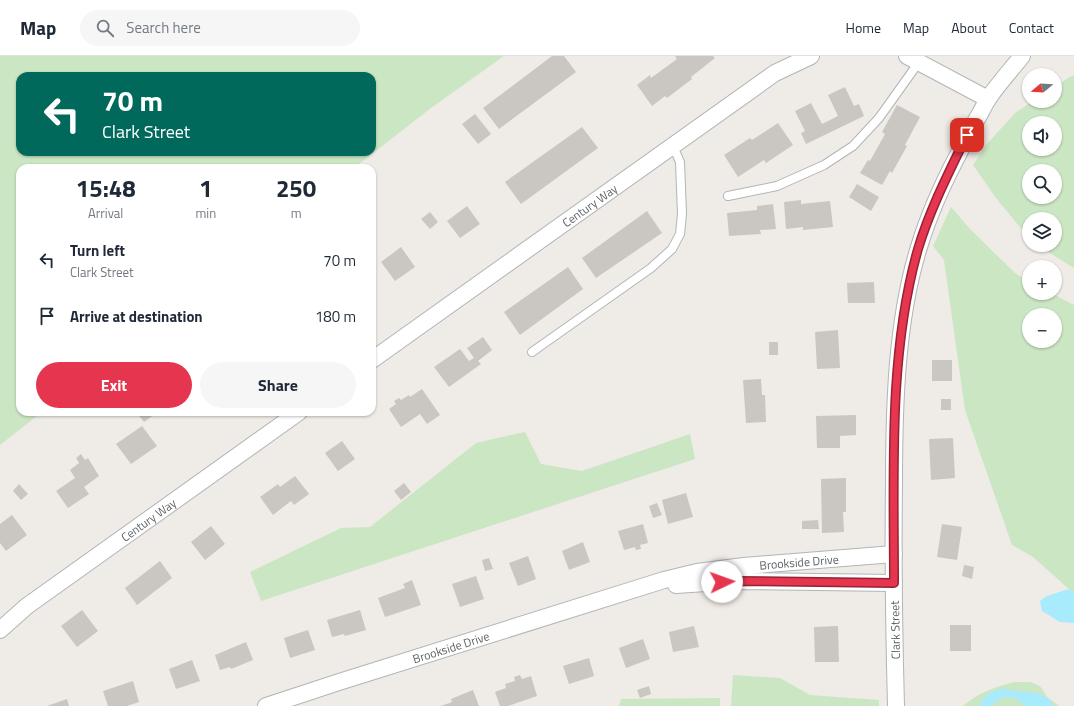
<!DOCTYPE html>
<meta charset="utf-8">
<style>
:root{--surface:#fff;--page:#f6f6f7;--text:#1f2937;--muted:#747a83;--line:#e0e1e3;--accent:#e6354e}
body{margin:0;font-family:"Titillium Web",sans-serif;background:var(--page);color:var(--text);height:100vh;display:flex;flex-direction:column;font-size:15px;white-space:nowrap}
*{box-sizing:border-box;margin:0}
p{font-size:13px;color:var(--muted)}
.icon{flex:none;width:22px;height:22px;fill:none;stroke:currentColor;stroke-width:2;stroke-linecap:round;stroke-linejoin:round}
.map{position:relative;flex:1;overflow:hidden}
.sheet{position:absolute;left:16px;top:108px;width:360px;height:252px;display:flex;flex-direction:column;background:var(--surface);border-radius:12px;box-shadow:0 1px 3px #0004}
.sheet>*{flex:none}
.hud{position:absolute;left:16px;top:16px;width:360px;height:84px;border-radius:12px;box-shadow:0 1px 3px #0004;background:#00695c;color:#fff;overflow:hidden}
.needle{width:26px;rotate:252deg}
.controls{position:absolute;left:1022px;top:12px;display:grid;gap:8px}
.controls a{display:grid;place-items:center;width:40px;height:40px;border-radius:50%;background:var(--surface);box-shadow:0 1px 3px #0004;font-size:20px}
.pin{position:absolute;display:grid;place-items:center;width:34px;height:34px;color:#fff;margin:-17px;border-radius:8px;box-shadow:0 2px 6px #0006}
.me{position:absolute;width:44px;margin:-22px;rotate:87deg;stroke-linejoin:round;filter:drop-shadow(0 0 3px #0008)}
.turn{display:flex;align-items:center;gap:14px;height:84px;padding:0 20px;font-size:18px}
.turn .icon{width:52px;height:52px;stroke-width:2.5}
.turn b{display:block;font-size:28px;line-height:34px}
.eta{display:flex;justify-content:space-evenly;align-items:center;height:68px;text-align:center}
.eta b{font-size:24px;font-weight:700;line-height:28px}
.button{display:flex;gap:8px;margin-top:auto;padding:8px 20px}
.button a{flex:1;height:46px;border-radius:24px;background:var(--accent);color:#fff;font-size:16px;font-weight:700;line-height:46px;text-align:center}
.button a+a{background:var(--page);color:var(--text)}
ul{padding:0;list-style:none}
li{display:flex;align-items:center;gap:12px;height:56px;padding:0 20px}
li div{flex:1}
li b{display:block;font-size:15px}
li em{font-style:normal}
header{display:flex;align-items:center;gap:24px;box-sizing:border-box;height:56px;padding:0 20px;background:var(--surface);border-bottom:1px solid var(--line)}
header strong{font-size:19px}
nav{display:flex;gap:22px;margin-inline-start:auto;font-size:14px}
.search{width:280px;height:36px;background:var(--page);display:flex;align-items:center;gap:10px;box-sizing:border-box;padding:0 14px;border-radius:22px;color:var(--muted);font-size:15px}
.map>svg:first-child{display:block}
.green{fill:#cbe6c3;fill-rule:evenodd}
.water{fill:#a8ebfd}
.building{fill:#cac6c2}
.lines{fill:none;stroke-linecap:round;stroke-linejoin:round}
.lane-casing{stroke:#b1b5b8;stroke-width:10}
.street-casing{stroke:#b1b5b8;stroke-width:18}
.lane{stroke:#fff;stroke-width:8}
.street{stroke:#fff;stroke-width:16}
.route-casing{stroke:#962233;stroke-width:10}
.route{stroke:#e6354e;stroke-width:7}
.labels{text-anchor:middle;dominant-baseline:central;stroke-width:4;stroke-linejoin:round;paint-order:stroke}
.street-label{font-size:12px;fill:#5d6366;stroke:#fff}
</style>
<header>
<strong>Map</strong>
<div class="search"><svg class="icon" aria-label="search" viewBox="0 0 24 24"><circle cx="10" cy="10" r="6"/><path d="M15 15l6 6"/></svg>Search here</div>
<nav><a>Home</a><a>Map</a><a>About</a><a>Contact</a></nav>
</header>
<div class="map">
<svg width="1074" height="650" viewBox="0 0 1074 650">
<rect width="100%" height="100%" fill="#efebe6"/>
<!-- green -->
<path class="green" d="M0,0H504L431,52L354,112H20V356H42L0,389ZM20,20H372V96H20Z
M1074,19V212L1037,189H1055V163H1029V182L996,142L973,109L987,88L1015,57L1033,45H1055V31L1068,22ZM1029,67H1055V93H1029ZM1029,115H1055V141H1029Z
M951,151L970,173L1016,218L1029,225V237H1051L1074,249V536L1069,533L1033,501L1012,489L965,354L944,204L933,190ZM1029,259H1055V285H1029Z
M525,376L541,408L582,415L690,378L695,403L261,545L250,516L341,472L370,471L476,387Z
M733,619L780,622L810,639L879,644V650H731Z
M1014,626H1030L1040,630L1047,641L1059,650H963C977,637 996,631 1014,626Z
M720,642V650H619L621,643Z"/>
<!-- water -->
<path class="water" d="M1069,533L1074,536V567L1060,566L1042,555L1040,545L1047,540Z
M1004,633L1015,635L1036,637L1042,639L1047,641L1054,650H1026L1015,642L1004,641L994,647L991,650H979C985,639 991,634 1004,633Z"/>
<!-- building -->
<path class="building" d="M552,0H564L576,16L499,73L483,52Z
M676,0H713L715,2L691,21L692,23L667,42L665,40L652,50L637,29L650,19L651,22L677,3L675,1Z
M845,31L854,50L859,48L864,60L806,88L801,77L805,75L795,55L811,47L822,68L838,60L828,39Z
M897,49L920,61L905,89L907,90L892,117L890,115L882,129L860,117L868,104L870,105L885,78L882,76Z
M475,58L491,78L478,88L462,68Z
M778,67L793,89L766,107L764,104L738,121L724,99L750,82L752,84Z
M582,71L598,92L521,148L505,126Z
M857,128L879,141L871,155L849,141Z
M801,144V148L830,145L833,171L803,174V171L786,173L784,146Z
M773,148L776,173L760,174L761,178L729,180L727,157L757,154V150Z
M467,150L480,168L460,182L447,165Z
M647,155L662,177L596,222L582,202Z
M430,156L438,166L430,173L421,163Z
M401,191L415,211L395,225L381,206Z
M568,211L583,233L520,279L504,256Z
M874,226L875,247H848L847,227Z
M838,274L840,312L817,313L815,276Z
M483,281L492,294L478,305L481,308L449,331L434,311L460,293L469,305L474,302L467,292Z
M769,286H778V299H769Z
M932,304H952V325H932Z
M761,323L762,339H765L766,366L746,367L743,324Z
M422,333L440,359L427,368L420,358L401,371L389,353L396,348L394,345L399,342L401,344L409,339L410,341Z
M941,343H951V354H941Z
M136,356H158L144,366Z
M856,359V379L840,380V392H817L816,360Z
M142,370L157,390L131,408L116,388Z
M953,382L955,422L931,424L929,383Z
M342,385L355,403L338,415L325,397Z
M81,398L85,404L88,402L99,420L84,431L89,438L68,452L56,435L75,422L70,414L79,407L76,402Z
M295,420L309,438L294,449L291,445L273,459L260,441L278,428L280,431Z
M846,422V456H843L844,476L822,477L821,423Z
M404,427L411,436L401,444L394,435Z
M19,428L28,438L21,444L13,435Z
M686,437L693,461L668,468L662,444Z
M657,447L662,459L653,462L649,450Z
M12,459L27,479L6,495L0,487V468Z
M818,464L819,473H802V465Z
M643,468L648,487L640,489L641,493L636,494L635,491L624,494L618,475Z
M942,468L962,471L957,504L937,501Z
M211,470L225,488L205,504L191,486Z
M583,486L590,506L569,514L562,495Z
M528,500L536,523L518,530L509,507Z
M489,502L493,513L485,515L482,504Z
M160,505L172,522L137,549L125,532Z
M964,509L974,511L972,523L962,520Z
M476,520L484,543L460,551L452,528Z
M412,524L421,549L385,561L378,542L405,532L403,528Z
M82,554L98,575L77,591L61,570Z
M360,554L366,574L345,580L344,578L332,581L327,564Z
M950,569H971V595H950Z
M694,570L699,591L673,596L669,576Z
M838,570L839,606H815L814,571Z
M308,574L315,594L290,602L284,582Z
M643,583L650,603L626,612L619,592Z
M246,586L253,604L231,613L230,611L220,614L215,599Z
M589,602L594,620L569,628L563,610Z
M192,604L200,625L176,633L169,613Z
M520,619L522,623L531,620L537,640L508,650H500L495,636L506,632L505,628L515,625L514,621Z
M133,625L139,646L127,650H108L103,635Z
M649,630L651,638L640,642L637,634Z
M473,634L479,650H441L452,646L451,643Z
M67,643L69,650H47Z"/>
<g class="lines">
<!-- lane casing -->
<g class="lane-casing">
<path id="lane" d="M728,140L777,130L824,109L853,90L879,62L919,6
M532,296L651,212L672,193L680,178L682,158L680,106L673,90"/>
</g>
<!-- street casing -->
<g class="street-casing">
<g id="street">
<path d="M907,0L988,43"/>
<path id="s1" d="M372,304L775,17L811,0"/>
<path d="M676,529L736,525L894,527"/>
<path id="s2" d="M0,574L27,550L299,356"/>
<path id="s3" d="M266,650L339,626L664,524L697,516L744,510L894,498"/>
<path d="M896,650C894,576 893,502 894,428C894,351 896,265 919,191C929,158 943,127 959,97C965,84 971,73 978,61C982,55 984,49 988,43C998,28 1011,14 1022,0"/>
</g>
</g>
<!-- lane -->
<use href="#lane" class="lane"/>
<!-- street -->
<use href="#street" class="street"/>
</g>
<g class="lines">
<!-- route casing -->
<g class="route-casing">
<path id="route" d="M722,526L736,525L894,527C894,418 888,298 918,193C930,153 949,116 967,79"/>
</g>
<!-- route -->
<use href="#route" class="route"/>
</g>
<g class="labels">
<!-- street labels -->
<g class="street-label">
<text stroke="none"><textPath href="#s1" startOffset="267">Century Way</textPath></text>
<text stroke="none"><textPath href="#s2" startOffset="185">Century Way</textPath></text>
<text stroke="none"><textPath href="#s3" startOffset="554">Brookside Drive</textPath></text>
<text transform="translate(895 574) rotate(-91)">Clark Street</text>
<text stroke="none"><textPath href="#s3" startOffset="194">Brookside Drive</textPath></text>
</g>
</g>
</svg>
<div class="controls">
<a><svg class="needle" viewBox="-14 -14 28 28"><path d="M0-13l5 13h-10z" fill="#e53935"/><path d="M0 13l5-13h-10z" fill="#747a83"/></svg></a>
<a><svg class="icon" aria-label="sound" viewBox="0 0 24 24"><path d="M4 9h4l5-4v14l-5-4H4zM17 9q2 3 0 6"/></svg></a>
<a><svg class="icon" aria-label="search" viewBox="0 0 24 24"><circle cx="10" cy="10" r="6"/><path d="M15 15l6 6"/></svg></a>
<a><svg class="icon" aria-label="layers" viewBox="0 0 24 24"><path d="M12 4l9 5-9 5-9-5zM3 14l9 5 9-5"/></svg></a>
<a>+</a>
<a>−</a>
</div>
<div class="pin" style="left:967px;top:79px;background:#d93025"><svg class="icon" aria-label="arrive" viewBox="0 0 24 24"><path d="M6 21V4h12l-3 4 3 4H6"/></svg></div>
<svg class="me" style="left:722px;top:526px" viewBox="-20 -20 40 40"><circle r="19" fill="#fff"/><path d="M0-13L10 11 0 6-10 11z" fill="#e6354e"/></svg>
<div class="hud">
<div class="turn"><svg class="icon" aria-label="left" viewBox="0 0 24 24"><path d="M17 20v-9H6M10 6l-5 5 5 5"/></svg><div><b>70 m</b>Clark Street</div></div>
</div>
<section class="sheet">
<div class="eta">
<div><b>15:48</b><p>Arrival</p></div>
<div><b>1</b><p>min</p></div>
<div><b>250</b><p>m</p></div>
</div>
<ul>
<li><svg class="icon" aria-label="left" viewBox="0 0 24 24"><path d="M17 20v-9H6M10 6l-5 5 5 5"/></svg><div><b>Turn left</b><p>Clark Street</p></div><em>70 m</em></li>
<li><svg class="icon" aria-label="arrive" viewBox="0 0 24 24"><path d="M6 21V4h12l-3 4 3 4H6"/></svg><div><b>Arrive at destination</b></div><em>180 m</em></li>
</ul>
<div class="button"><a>Exit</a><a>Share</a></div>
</section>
</div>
